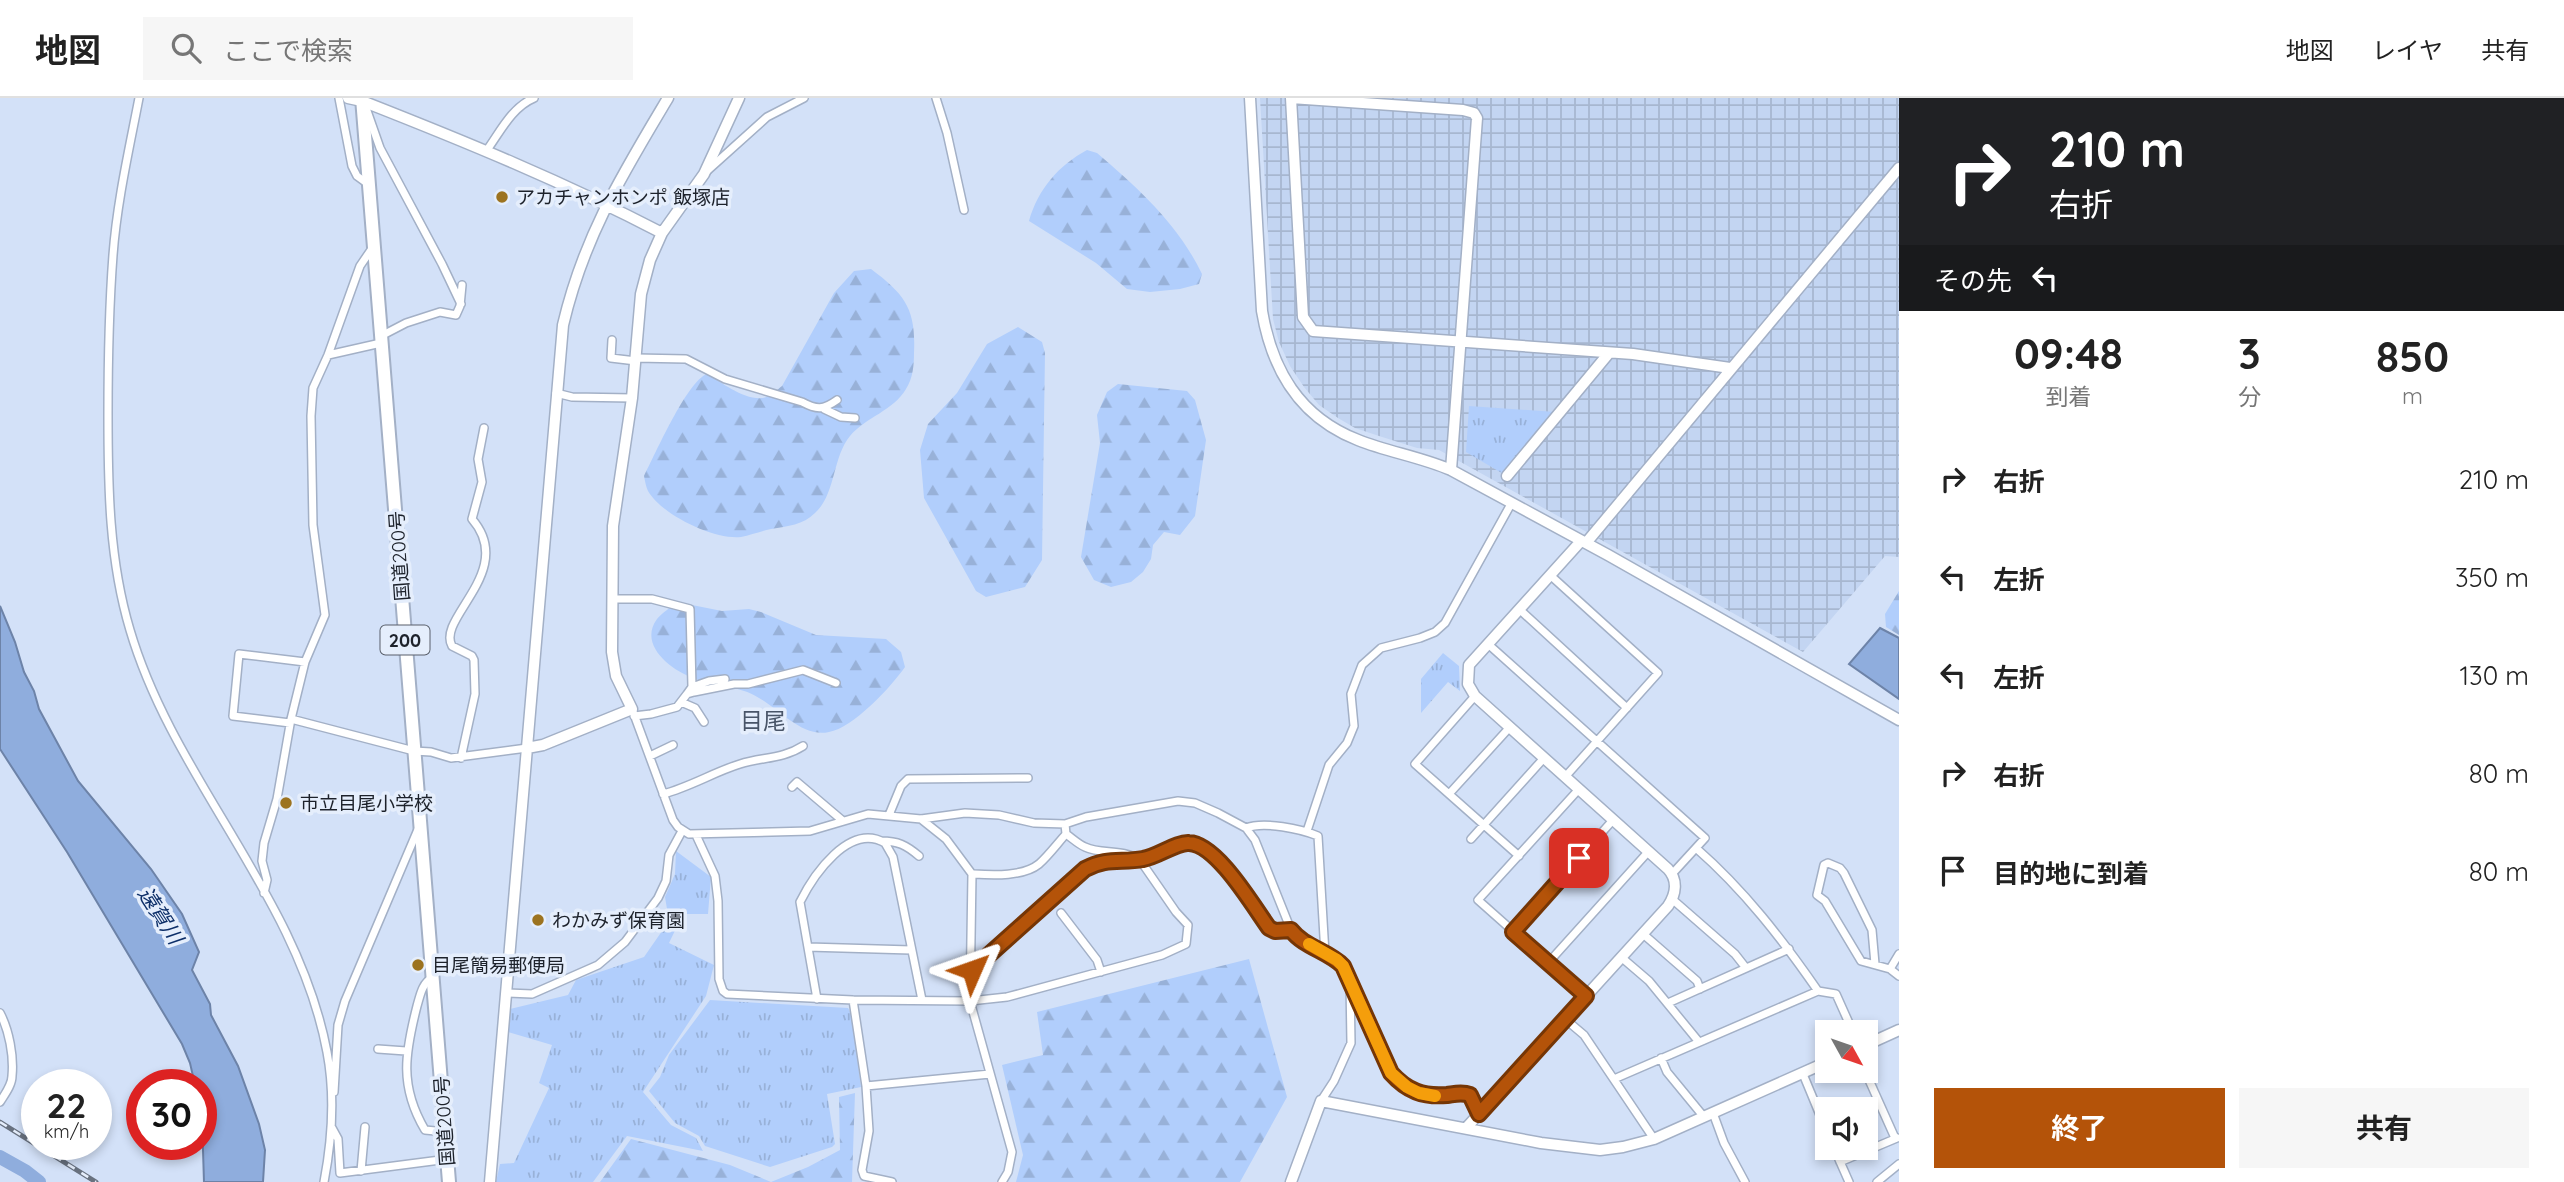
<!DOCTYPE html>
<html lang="ja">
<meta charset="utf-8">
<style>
:root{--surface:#fff;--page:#f6f6f6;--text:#222;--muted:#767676;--line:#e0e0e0;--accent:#b45309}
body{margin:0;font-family:Quicksand,"Noto Sans JP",sans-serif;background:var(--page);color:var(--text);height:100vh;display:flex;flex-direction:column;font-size:26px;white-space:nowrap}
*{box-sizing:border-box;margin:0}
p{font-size:23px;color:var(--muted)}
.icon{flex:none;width:38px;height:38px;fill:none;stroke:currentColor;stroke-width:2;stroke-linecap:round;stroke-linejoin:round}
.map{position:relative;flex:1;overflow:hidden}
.drawer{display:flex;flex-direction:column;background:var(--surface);width:665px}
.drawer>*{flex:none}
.banner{background:#202124;color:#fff;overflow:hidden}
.needle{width:46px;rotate:130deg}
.buttons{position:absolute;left:1815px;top:922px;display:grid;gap:14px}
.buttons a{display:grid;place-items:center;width:63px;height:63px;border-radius:0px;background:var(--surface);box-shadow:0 4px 10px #0003;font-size:35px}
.speed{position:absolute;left:21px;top:971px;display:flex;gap:14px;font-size:35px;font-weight:700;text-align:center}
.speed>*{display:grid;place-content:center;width:91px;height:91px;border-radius:50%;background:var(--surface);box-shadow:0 4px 10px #0003;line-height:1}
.speed small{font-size:18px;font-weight:400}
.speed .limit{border:10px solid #d22;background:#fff;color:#111}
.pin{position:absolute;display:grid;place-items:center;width:60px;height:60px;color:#fff;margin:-30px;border-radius:14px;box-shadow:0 4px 10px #0006}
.me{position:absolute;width:77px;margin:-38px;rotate:47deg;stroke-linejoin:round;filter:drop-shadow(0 0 5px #0008)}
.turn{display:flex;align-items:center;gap:24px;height:147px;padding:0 35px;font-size:32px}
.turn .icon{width:91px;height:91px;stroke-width:2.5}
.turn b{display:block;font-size:49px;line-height:60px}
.then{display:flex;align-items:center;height:66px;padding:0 35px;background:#0003;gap:14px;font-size:26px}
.eta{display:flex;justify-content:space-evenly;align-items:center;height:119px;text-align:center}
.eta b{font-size:42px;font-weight:700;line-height:49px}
.cta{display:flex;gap:14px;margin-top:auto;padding:14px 35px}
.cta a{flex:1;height:80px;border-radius:0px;background:var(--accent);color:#fff;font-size:28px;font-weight:700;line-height:80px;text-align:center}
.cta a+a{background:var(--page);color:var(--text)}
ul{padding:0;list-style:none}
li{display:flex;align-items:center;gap:21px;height:98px;padding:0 35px}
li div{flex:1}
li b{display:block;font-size:26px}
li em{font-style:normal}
header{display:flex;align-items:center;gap:42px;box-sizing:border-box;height:98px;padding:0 35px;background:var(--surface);border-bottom:2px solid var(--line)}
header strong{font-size:33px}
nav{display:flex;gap:38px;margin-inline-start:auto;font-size:24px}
.search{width:490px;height:63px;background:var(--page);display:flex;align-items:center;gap:18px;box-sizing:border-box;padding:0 24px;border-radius:0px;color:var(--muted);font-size:26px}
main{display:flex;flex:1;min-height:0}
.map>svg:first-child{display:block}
.industrial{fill:url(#industrial-grid)}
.grass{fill:url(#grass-tufts)}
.forest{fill:url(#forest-firs)}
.water{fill:#8faddd;stroke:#6d83a8;stroke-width:2}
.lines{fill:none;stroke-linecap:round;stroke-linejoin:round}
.river{stroke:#8faddd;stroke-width:14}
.street-casing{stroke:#a3b0c6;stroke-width:10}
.secondary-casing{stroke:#a3b0c6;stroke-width:13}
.highway-casing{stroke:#a3b0c6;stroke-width:16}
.street{stroke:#fff;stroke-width:7}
.secondary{stroke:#fff;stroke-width:10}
.highway{stroke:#fff;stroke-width:12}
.rail-casing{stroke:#68717f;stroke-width:5}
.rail{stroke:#e5eefc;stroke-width:2.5;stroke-dasharray:8;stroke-linecap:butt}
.route-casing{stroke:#753606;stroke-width:18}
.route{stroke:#b45309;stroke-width:12}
.slow{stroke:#f59e0b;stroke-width:12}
.poi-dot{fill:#9c7320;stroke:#e5eefc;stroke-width:2.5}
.labels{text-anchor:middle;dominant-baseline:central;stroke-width:7;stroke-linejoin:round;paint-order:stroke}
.shield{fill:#e5eefc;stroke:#595f6a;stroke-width:2}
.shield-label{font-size:18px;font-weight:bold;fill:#1d222b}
.poi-label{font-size:19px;fill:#1d222b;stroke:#e5eefc;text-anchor:start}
.street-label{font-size:19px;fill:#1d222b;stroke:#e5eefc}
.water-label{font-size:21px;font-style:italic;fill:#0d2f69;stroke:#e5eefc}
.quarter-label{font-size:23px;fill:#495568;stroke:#e5eefc}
</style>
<header>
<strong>地図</strong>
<div class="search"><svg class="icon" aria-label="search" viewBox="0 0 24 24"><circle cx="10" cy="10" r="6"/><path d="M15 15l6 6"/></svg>ここで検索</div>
<nav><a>地図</a><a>レイヤ</a><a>共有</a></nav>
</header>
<main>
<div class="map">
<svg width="1899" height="1084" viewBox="0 0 1899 1084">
<defs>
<pattern id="industrial-grid" width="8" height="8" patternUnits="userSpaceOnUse" patternTransform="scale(1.75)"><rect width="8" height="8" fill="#c3d5f2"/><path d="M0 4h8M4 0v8" fill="none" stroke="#a7b7d0"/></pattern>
<pattern id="grass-tufts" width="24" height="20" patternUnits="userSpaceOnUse" patternTransform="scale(1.75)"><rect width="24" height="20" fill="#b1cefc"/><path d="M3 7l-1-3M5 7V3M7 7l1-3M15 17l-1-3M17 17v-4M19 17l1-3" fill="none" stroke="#98b1d8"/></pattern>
<pattern id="forest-firs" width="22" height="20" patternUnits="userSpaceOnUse" patternTransform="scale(1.75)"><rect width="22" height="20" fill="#b1cefc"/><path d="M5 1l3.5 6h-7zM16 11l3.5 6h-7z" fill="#98b1d8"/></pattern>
</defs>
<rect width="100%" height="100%" fill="#d3e1f8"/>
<!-- industrial -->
<path class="industrial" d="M1260,0H1899V459L1885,458L1803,554L1439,352L1417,350L1379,338L1355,330L1338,320L1319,307L1304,289L1290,268L1279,244L1273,221Z"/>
<!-- grass -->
<path class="grass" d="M1469,308L1556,314L1505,377L1466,354Z
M1443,555L1459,568L1460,593L1448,584L1421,615V581Z
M676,753L711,779L708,816H683L669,845L714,867L706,898L643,994L671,1027L696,1040L703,1053L627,1038L593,1084H496L500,1066L514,1065L549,990L539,985L552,947L508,934L510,911L568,897L576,882L644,859L669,823L665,799L675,776Z
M710,902L848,910L851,915L861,989L827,996L835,1046L832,1049L770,1069L705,1048L699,1038L675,1025L649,993L660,979L669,957Z"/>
<!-- forest -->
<path class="forest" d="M1087,52L1097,55C1138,90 1178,126 1202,176L1199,186L1180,191L1150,194L1127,191L1096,165L1029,123C1038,91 1059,67 1087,52Z
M871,171C906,197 916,212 914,255C914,267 913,280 906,291C893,313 866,319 850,338C832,360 836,396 815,415C803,427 788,428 771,431C761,433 751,437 741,439C714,442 662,417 648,393C646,389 645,383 644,378C655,357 687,283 707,276C723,285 743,302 763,300C770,299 777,292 782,288L834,195L854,173Z
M1018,229L1042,244L1045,255L1042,462L1025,489L986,499L976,493L924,400L920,352L928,326L957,295L987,246Z
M1118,286L1187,293L1195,302L1206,342L1195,418L1180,437L1164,434L1153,447L1151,461L1143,474L1131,484L1111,489L1094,482L1081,459L1100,345L1097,317L1107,294Z
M1899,493V537L1886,529L1885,516Z
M677,504L722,513L749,511L761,514L816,537L886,541L901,554L905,569C891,589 853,630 829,634C803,640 780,612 759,600C739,587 715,589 693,580C671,572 638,547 657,521C662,515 671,509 677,504Z
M1249,861L1287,999L1240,1084H1016L1023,1057L1002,967L1043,957L1037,914Z
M855,995L852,1084H600L631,1041L730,1067L771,1084L808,1069L840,1052L839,999Z"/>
<!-- water -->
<path class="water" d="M0,508L15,544L24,574L34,593L39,611L78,683L151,771L182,816L199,854L192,872L210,906L211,917L238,968L259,1026L265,1052L263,1084H204L201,987H195L190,965L182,946L67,754L0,651Z
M1880,530L1899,540V601L1849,566Z"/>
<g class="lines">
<!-- river -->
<path class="river" d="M0,1059L25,1073L39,1084"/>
<!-- street casing -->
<g class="street-casing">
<path id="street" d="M139,0C129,52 117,104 113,157C109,210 108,264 108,317C108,389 109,462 130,532C174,682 298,798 327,954C335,996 332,1042 324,1084
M339,0L352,68L357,78L368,86
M936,0L947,35L964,112
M366,10L380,50L442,166L461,206
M487,52C500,34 512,9 534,0
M707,73L767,19L804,0
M381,238L406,225L440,214L456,217L460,208L462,187
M612,242L611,260L636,263
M328,257L381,245
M636,260L686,261L725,281L802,304C817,312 823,312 837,302
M556,295L572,299L632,300
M824,311L841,319L855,320
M1550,477L1658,575L1565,679
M612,501H652L690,511L692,589L687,596
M1519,511L1627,610
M1488,546L1705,740L1672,776
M692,589L709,583L725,581
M1475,598L1415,666L1519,758
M681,604L695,610L704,624
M632,611L673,722L678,729L689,736L810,733L868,716L921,721L965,715L999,717L1034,725L1065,726L1086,719L1178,703L1195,705L1218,715L1246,730L1255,742L1291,832L1298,840L1337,862L1343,868L1350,885L1351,945L1334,983L1321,1003
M634,618L651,616L677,609L687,596L694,594L734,586H748L803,572L836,585
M291,621L414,653L431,654L451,660L527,650
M290,625L233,618L239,556L305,564
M650,658L673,647
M461,660L475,596L474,562L472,558L452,548C436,520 517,473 472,421L482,384L478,361L484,330
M792,689L797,684L843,723
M1579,691L1478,802L1586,898
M663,696C690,689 714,674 740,666C762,659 783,661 803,648
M1449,696L1510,629
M889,717L901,688L908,681L1028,680
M921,721L946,741L972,776L970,903L1012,1054L1008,1074L1002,1084
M1246,730C1264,723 1301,731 1318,738L1325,856
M1307,733L1329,667L1347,645L1354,628L1351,596L1362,567L1381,550L1420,540L1435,534L1445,525L1511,406
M696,737L715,778L718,803L719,881L723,893L727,896L853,902L970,903L1007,899L1162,857L1186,846L1188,827L1176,814L1140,762C1121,750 1102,757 1085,749C1078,746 1072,740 1066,736L1065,726
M1471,741L1544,660
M881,743C898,743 906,747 919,758
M1696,750C1744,792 1782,841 1818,893
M972,776C992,777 1023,779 1039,766C1049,757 1057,746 1066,736
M264,795L267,782L262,763L264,745L277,701L291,621L305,564L325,517L313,427L311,318L313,290L328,257L360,168L373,149
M1672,801L1735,856L1746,870
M1061,815L1097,862L1101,874
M1513,834L1613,722
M1642,835L1697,883L1700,891
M808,849L911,852
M1899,856L1890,871L1899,878
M1621,859L1649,883L1699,944
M1548,865L1648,754
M1875,866L1872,832L1844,775L1840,770L1828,765L1824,767L1817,797L1825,803L1861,863L1890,871
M972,872L1085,771C1109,758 1126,766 1150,760C1162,757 1179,742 1191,745C1204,747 1218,761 1227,770L1269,830L1275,833L1291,832
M432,880C422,885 420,898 417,908C405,955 399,988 425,1032L446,1034
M1352,889L1391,975C1407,993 1423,999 1447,997C1455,996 1462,994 1470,997L1479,1016
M507,895L532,896L598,867L625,844L658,800L666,783L669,757L682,733
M817,901L800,804C813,778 849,724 885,745L893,759L922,902
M853,902L866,988L869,1033L862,1072L864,1078L892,1084
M1668,905L1789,851
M0,915C9,932 14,958 12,978C12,987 5,996 0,1004
M1565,921L1584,937L1654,1041
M378,951L406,953
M1661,960L1667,974L1704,1019
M1865,973L1895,1040
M1803,976L1827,1034
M1614,981L1818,893L1836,896L1853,934
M866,988L990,976
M334,994L338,927L345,903L419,729
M1713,1015L1724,1045L1745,1084
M332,1030L338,1041L340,1075L448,1061
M1834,1050L1849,1084
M1840,1064L1897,1040
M361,1073L365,1029
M1877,1084L1899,1066"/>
</g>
<!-- secondary casing -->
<g class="secondary-casing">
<path id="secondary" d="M348,0L362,3C464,43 564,84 662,135
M1250,0L1262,213C1272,272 1299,319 1358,342C1388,354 1421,359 1451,372L1608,457L1899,622
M1291,0L1303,219L1313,233L1633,256L1730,270
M1291,0L1463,12L1474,15L1477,20L1451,372
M1507,378L1609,255
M1586,445L1899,70
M527,650L543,647L632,611L616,578L612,554L613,428L632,300L641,196L650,162L662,135L704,76L739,0
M1866,947L1899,932
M1467,1029L1668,808C1676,796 1678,782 1668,771L1475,598L1468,586L1469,567L1581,443
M490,1084L563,227C584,138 622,77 668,0
M1291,1084L1321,1003L1541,1045L1600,1052L1623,1049L1654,1041L1827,964"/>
</g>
<!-- highway casing -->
<g class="highway-casing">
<path id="highway" d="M362,0L449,1084"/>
</g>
<!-- street -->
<use href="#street" class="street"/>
<!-- secondary -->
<use href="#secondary" class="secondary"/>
<!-- highway -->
<use href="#highway" class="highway"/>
<!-- rail casing -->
<g class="rail-casing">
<path id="rail" d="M0,1024L96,1084"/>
</g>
<!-- rail -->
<use href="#rail" class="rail"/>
</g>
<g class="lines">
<!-- route casing -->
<g class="route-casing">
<path id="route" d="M972,872L1085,771C1107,759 1121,765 1143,761C1157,759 1177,744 1189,745C1217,746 1253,808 1269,830L1275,833L1291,832C1304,849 1328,853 1343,868L1391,975C1407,993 1423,999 1447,997C1455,996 1462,994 1470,997L1479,1016L1586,898L1513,834L1579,760"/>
</g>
<!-- route -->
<use href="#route" class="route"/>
<!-- slow -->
<path class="slow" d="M1309,846L1337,862L1343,868L1391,975L1407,989L1419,995L1435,998"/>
</g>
<!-- markers -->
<g class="poi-dot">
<circle cx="502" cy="99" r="7"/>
<circle cx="286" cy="705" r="7"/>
<circle cx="538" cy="822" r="7"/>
<circle cx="418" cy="867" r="7"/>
</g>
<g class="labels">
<!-- shield labels -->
<rect class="shield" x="380.5" y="527.5" width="49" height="29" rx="5"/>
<g class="shield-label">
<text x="405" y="542">200</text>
</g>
<!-- poi labels -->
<g class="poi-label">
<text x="516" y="99">アカチャンホンポ 飯塚店</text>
<text x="300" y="705">市立目尾小学校</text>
<text x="552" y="822">わかみず保育園</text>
<text x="432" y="867">目尾簡易郵便局</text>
</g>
<!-- street labels -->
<g class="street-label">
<text transform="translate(399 458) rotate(-94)">国道200号</text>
<text transform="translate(444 1023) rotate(-94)">国道200号</text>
</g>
<!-- water labels -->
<g class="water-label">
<text transform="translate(161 817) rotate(57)">遠賀川</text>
</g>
<!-- quarter labels -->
<g class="quarter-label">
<text x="763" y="622">目尾</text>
</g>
</g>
</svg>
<div class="buttons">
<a><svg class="needle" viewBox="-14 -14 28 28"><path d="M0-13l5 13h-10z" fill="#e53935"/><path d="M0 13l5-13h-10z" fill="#767676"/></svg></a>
<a><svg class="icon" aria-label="sound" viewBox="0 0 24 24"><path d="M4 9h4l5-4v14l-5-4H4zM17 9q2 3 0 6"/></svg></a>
</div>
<div class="speed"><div>22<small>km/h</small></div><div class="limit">30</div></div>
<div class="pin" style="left:1579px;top:760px;background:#d93025"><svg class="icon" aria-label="arrive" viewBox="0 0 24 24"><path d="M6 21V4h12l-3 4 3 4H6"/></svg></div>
<svg class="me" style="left:972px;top:872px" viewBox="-20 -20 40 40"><path d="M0-17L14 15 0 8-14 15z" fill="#b45309" stroke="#fff" stroke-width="4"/></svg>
</div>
<section class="drawer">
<div class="banner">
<div class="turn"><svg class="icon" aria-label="right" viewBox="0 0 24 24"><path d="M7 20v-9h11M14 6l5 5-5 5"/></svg><div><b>210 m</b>右折</div></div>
<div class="then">その先<svg class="icon" aria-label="left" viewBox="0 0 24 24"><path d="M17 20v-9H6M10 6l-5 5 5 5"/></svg></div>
</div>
<div class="eta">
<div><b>09:48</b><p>到着</p></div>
<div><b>3</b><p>分</p></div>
<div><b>850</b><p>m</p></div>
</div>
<ul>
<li><svg class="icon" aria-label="right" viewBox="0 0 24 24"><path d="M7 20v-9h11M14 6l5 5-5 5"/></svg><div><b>右折</b></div><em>210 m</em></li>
<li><svg class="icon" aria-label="left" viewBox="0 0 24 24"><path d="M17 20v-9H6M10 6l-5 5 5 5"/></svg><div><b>左折</b></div><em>350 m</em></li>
<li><svg class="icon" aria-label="left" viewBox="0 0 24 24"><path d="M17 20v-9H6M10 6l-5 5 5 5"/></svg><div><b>左折</b></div><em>130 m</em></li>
<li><svg class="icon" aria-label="right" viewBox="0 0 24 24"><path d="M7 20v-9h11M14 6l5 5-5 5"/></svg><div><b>右折</b></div><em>80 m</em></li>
<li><svg class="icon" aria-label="arrive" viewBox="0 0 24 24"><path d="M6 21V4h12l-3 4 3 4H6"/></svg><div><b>目的地に到着</b></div><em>80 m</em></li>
</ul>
<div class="cta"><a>終了</a><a>共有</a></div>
</section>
</main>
